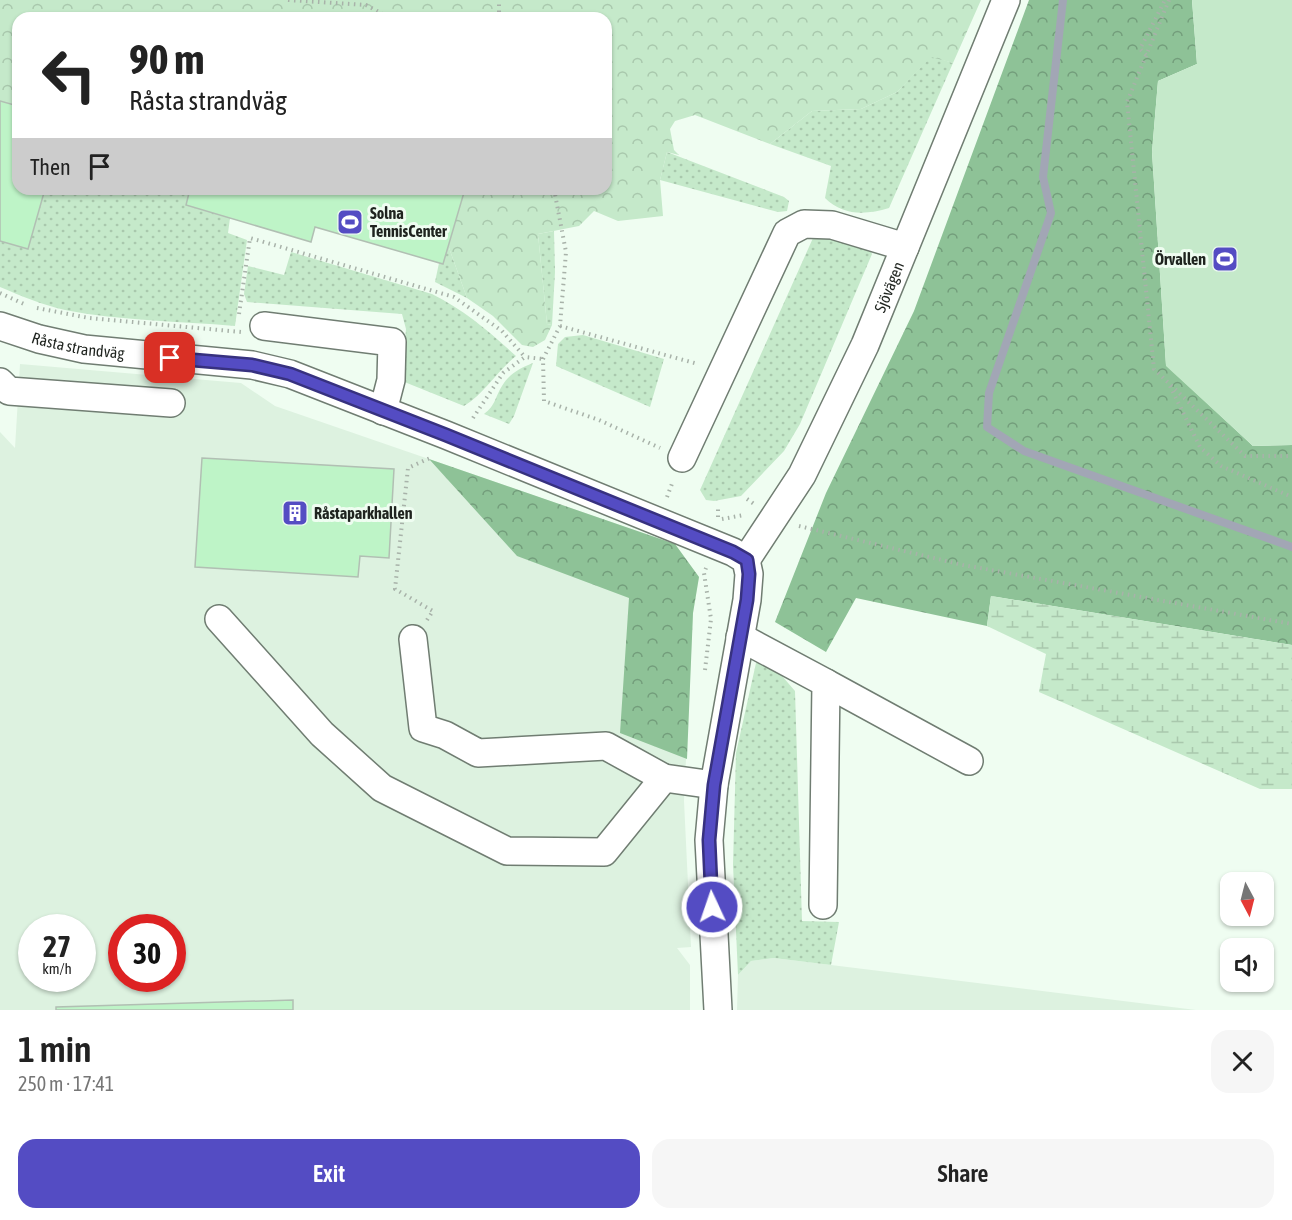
<!DOCTYPE html>
<meta charset="utf-8">
<style>
:root{--surface:#fff;--page:#f6f6f6;--text:#222;--muted:#767676;--accent:#544cc3}
body{margin:0;font-family:"Asap Condensed",sans-serif;background:var(--page);color:var(--text);height:100vh;display:flex;flex-direction:column;font-size:22px;white-space:nowrap}
*{box-sizing:border-box;margin:0}
p{font-size:20px;color:var(--muted)}
.icon{flex:none;width:33px;height:33px;fill:none;stroke:currentColor;stroke-width:2;stroke-linecap:round;stroke-linejoin:round}
.map{position:relative;height:1010px;overflow:hidden}
.details{display:flex;flex-direction:column;background:var(--surface);flex:1}
.details>*{flex:none}
.guide{position:absolute;left:12px;top:12px;width:600px;height:183px;border-radius:18px;box-shadow:0 2px 4px #0004;background:#fff;color:var(--text);overflow:hidden}
.needle{width:39px;rotate:173deg}
.tools{position:absolute;left:1220px;top:872px;display:grid;gap:12px}
.tools a{display:grid;place-items:center;width:54px;height:54px;border-radius:12px;background:var(--surface);box-shadow:0 2px 4px #0004;font-size:30px}
.speed{position:absolute;left:18px;top:914px;display:flex;gap:12px;font-size:30px;font-weight:700;text-align:center}
.speed>*{display:grid;place-content:center;width:78px;height:78px;border-radius:50%;background:var(--surface);box-shadow:0 2px 4px #0004;line-height:1}
.speed small{font-size:15px;font-weight:400}
.speed .limit{border:9px solid #d22;background:#fff;color:#111}
.pin{position:absolute;display:grid;place-items:center;width:51px;height:51px;color:#fff;margin:-26px;border-radius:12px;box-shadow:0 3px 9px #0006}
.me{position:absolute;width:66px;margin:-33px;rotate:357deg;stroke-linejoin:round;filter:drop-shadow(0 0 4px #0008)}
.turn{display:flex;align-items:center;gap:21px;height:126px;padding:0 18px;font-size:27px}
.turn .icon{width:78px;height:78px;stroke-width:2.5}
.turn b{display:block;font-size:42px;line-height:51px}
.then{display:flex;align-items:center;height:57px;padding:0 18px;background:#0003;gap:12px;font-size:22px}
.round{display:grid;place-items:center;flex:none;width:63px;height:63px;border-radius:18px;background:var(--page)}
.summary{display:flex;align-items:center;justify-content:space-between;height:102px;padding:0 18px}
h1{font-size:36px;font-weight:600;line-height:45px}
.action{display:flex;gap:12px;margin-top:auto;padding:12px 18px}
.action a{flex:1;height:69px;border-radius:18px;background:var(--accent);color:#fff;font-size:24px;font-weight:600;line-height:69px;text-align:center}
.action a+a{background:var(--page);color:var(--text)}
.map>svg:first-child{display:block}
.built{fill:#ddf2e0;fill-rule:evenodd}
.grass{fill:url(#grass-dots)}
.forest{fill:url(#forest-crowns)}
.wetland{fill:url(#wetland-marsh)}
.park{fill:url(#park-crowns)}
.garden{fill:#c5e9ca}
.lines{fill:none;stroke-linecap:round;stroke-linejoin:round}
.stream{stroke:#a2a6b5;stroke-width:8}
.building{fill:#bef4c7;stroke:#b1bfb3;stroke-width:1.5}
.minor-casing{stroke:#707d72;stroke-width:30}
.path{stroke:#a8b2a9;stroke-width:4;stroke-dasharray:1.5 4.5;stroke-linecap:butt}
.minor{stroke:#fff;stroke-width:27}
.route-casing{stroke:#37317f;stroke-width:15}
.route{stroke:#544cc3;stroke-width:10}
.labels{text-anchor:middle;dominant-baseline:central;stroke-width:6;stroke-linejoin:round;paint-order:stroke}
.poi-label{font-size:16px;font-weight:bold;fill:#1f241f;stroke:#effdf1;text-anchor:start}
.street-label{font-size:16px;fill:#1f241f;stroke:#effdf1}
</style>
<div class="map">
<svg width="1292" height="1010" viewBox="0 0 1292 1010">
<defs>
<pattern id="grass-dots" width="8" height="8" patternUnits="userSpaceOnUse" patternTransform="scale(1.5)"><rect width="8" height="8" fill="#c5e9ca"/><path d="M2 2h.1M6 6h.1" fill="none" stroke="#a9c8ad" stroke-width="1.8" stroke-linecap="round"/></pattern>
<pattern id="forest-crowns" width="20" height="18" patternUnits="userSpaceOnUse" patternTransform="scale(1.5)"><rect width="20" height="18" fill="#8ec297"/><path d="M2 6a3 3 0 1 1 6 0M12 15a3 3 0 1 1 6 0" fill="none" stroke="#739d7b"/></pattern>
<pattern id="wetland-marsh" width="20" height="14" patternUnits="userSpaceOnUse" patternTransform="scale(1.5)"><rect width="20" height="14" fill="#c5e9ca"/><path d="M1 5h8M5 5V1M11 12h8M15 12V8" fill="none" stroke="#a9c8ad"/></pattern>
<pattern id="park-crowns" width="20" height="18" patternUnits="userSpaceOnUse" patternTransform="scale(1.5)"><rect width="20" height="18" fill="#c5e9ca"/><path d="M2 6a3 3 0 1 1 6 0M12 15a3 3 0 1 1 6 0" fill="none" stroke="#a9c8ad"/></pattern>
</defs>
<rect width="100%" height="100%" fill="#effdf1"/>
<!-- built -->
<path class="built" d="M20,364L241,383L275,406L675,544L699,577L693,613L684,801L691,947L677,948L690,965V1010H0V432L15,448ZM32,927H82V978H32ZM122,927H172V978H122Z
M774,958L1196,1010H737L738,975L751,961Z"/>
<!-- grass -->
<path class="grass" d="M931,56L953,63L889,208C866,215 843,216 825,198L831,166L770,144L812,111L861,109L897,92Z
M667,152L784,197L789,201L787,211L778,212L660,180Z
M45,189H190L186,205L230,218L228,233L247,240L235,326C179,321 121,321 65,310C43,305 21,296 0,287V241L28,249Z
M554,231L555,272L552,325L547,324L538,234Z
M838,237L869,247L872,254L800,424L784,451L741,496L714,501L706,500L700,490L813,238Z
M448,245L467,298L435,282L439,263L443,264Z
M291,252L432,294C464,310 490,332 516,356C496,372 486,392 464,406L402,381L406,329L402,314L247,302L244,294L248,266L284,275Z
M583,335L664,359L650,407L556,366L558,344L565,337Z
M533,363L514,416L509,424L484,414C496,405 495,397 502,386C509,374 520,368 533,363Z
M770,662L795,691L802,921L839,922L831,965L774,958L751,961L738,975L733,865L736,753L756,663Z"/>
<!-- forest -->
<path class="forest" d="M1029,0H1192L1197,64L1158,81L1152,152L1166,365L1253,446L1292,445V645L991,596L987,626L856,598L826,652L775,622L826,493L914,311Z
M429,459L675,544L699,577L693,613L687,759L620,733L629,598L517,556Z"/>
<!-- wetland -->
<path class="wetland" d="M991,596L1292,645V789H1260L1039,692L1046,654L987,626Z"/>
<!-- park -->
<path class="park" d="M0,0H981L953,63L931,57L897,92L861,109L812,111L770,144L695,115L675,121L670,129L674,150L679,155L667,152L660,180L663,216L618,221L594,211L579,226L538,234L547,324L552,325L545,340L533,347L522,345L493,316L467,298L448,245L465,189H606V18H18V106L0,101Z"/>
<!-- garden -->
<path class="garden" d="M1192,0H1292V445L1253,446L1166,366L1152,152L1158,81L1197,64Z"/>
<g class="lines">
<!-- stream -->
<path class="stream" d="M1063,0L1043,177L1051,213L989,393L987,427L1024,451L1292,547"/>
</g>
<!-- building -->
<path class="building" d="M0,101L18,106V189H45L28,249L0,241Z
M190,189H465L443,264L315,227L311,242L186,205Z
M202,458L394,469L389,558L360,556L358,577L195,567Z
M293,1000V1010H56V1007Z"/>
<g class="lines">
<!-- minor casing -->
<g class="minor-casing">
<g id="minor">
<path id="s1" d="M0,326L39,339L84,349L252,365L290,374L446,435L733,552L746,560L749,574L747,600L714,785L709,840L718,1010"/>
<path d="M264,326L392,342L391,380L383,411"/>
<path d="M0,382L9,391L171,403"/>
<path d="M682,458L787,233L804,224L832,225L905,247"/>
<path id="s2" d="M746,560L802,475L865,345L1006,0"/>
<path d="M219,619L322,734L382,788L507,851L604,852L664,778"/>
<path d="M740,637L826,683L823,905"/>
<path d="M413,639L423,728L445,735L478,753L606,746L664,778L714,785"/>
<path d="M826,683L969,761"/>
</g>
</g>
<!-- path -->
<path class="path" d="M288,0L366,5L390,18
M1169,0L1127,102L1154,369L1245,456H1292
M499,18V0
M1146,55L1140,49L1165,0
M554,189L566,252L560,326L543,359L544,401L599,420L660,448
M0,293L24,304
M37,308L89,318L241,332
M239,314L250,238L454,297L502,331L525,357
M560,326L698,364
M1170,386L1200,447L1221,466L1292,497
M473,418L503,373L525,357L543,359
M667,497L673,481
M747,499L754,504
M718,517V506
M722,519L744,515
M799,526L963,565L1292,624
M427,620L433,611L395,589L408,468L430,458
M705,670L711,619L704,573L706,568"/>
<!-- minor -->
<use href="#minor" class="minor"/>
</g>
<g class="lines">
<!-- route casing -->
<g class="route-casing">
<path id="route" d="M170,358L252,365L290,374L446,435L733,552L747,560L749,574L747,600L714,785L709,840L712,907"/>
</g>
<!-- route -->
<use href="#route" class="route"/>
</g>
<!-- icons -->
<defs>
<g id="stadium-square" transform="scale(1.35)"><rect x="-9" y="-9" width="18" height="18" rx="4" fill="#544cc3" stroke="#effdf1"/><path d="M0-5a6.5 5 0 1 0 0 10a6.5 5 0 1 0 0-10ZM-3.5-1.8h7v3.6h-7Z" fill="#fff"/></g>
<g id="building-square" transform="scale(1.35)"><rect x="-9" y="-9" width="18" height="18" rx="4" fill="#544cc3" stroke="#effdf1"/><path d="M-4-6H4V6H1V3H-1V6H-4ZM-2.5-4.3h1.7v1.8h-1.7ZM.8-4.3h1.7v1.8H.8ZM-2.5-1h1.7V.8h-1.7ZM.8-1h1.7V.8H.8Z" fill="#fff"/></g>
</defs>
<g fill-rule="evenodd">
<use href="#stadium-square" x="350" y="222"/>
<use href="#stadium-square" x="1225" y="259"/>
<use href="#building-square" x="295" y="513"/>
</g>
<g class="labels">
<!-- poi labels -->
<g class="poi-label">
<text x="370" y="213">Solna<tspan x="370" dy="18">TennisCenter</tspan></text>
<text x="1206" y="259" text-anchor="end">Örvallen</text>
<text x="314" y="513">Råstaparkhallen</text>
</g>
<!-- street labels -->
<g class="street-label">
<text stroke="none"><textPath href="#s2" startOffset="309">Sjövägen</textPath></text>
<text stroke="none"><textPath href="#s1" startOffset="81">Råsta strandväg</textPath></text>
</g>
</g>
</svg>
<div class="tools">
<a><svg class="needle" viewBox="-14 -14 28 28"><path d="M0-13l5 13h-10z" fill="#e53935"/><path d="M0 13l5-13h-10z" fill="#767676"/></svg></a>
<a><svg class="icon" aria-label="sound" viewBox="0 0 24 24"><path d="M4 9h4l5-4v14l-5-4H4zM17 9q2 3 0 6"/></svg></a>
</div>
<div class="speed"><div>27<small>km/h</small></div><div class="limit">30</div></div>
<div class="pin" style="left:170px;top:358px;background:#d93025"><svg class="icon" aria-label="arrive" viewBox="0 0 24 24"><path d="M6 21V4h12l-3 4 3 4H6"/></svg></div>
<svg class="me" style="left:712px;top:907px" viewBox="-20 -20 40 40"><circle r="17" fill="#544cc3" stroke="#fff" stroke-width="3"/><path d="M0-11L8 9 0 5-8 9z" fill="#fff"/></svg>
<div class="guide">
<div class="turn"><svg class="icon" aria-label="left" viewBox="0 0 24 24"><path d="M17 20v-9H6M10 6l-5 5 5 5"/></svg><div><b>90 m</b>Råsta strandväg</div></div>
<div class="then">Then<svg class="icon" aria-label="arrive" viewBox="0 0 24 24"><path d="M6 21V4h12l-3 4 3 4H6"/></svg></div>
</div>
</div>
<section class="details">
<div class="summary"><div><h1>1 min</h1><p>250 m · 17:41</p></div><a class="round"><svg class="icon" aria-label="close" viewBox="0 0 24 24"><path d="M6 6l12 12M18 6L6 18"/></svg></a></div>
<div class="action"><a>Exit</a><a>Share</a></div>
</section>
